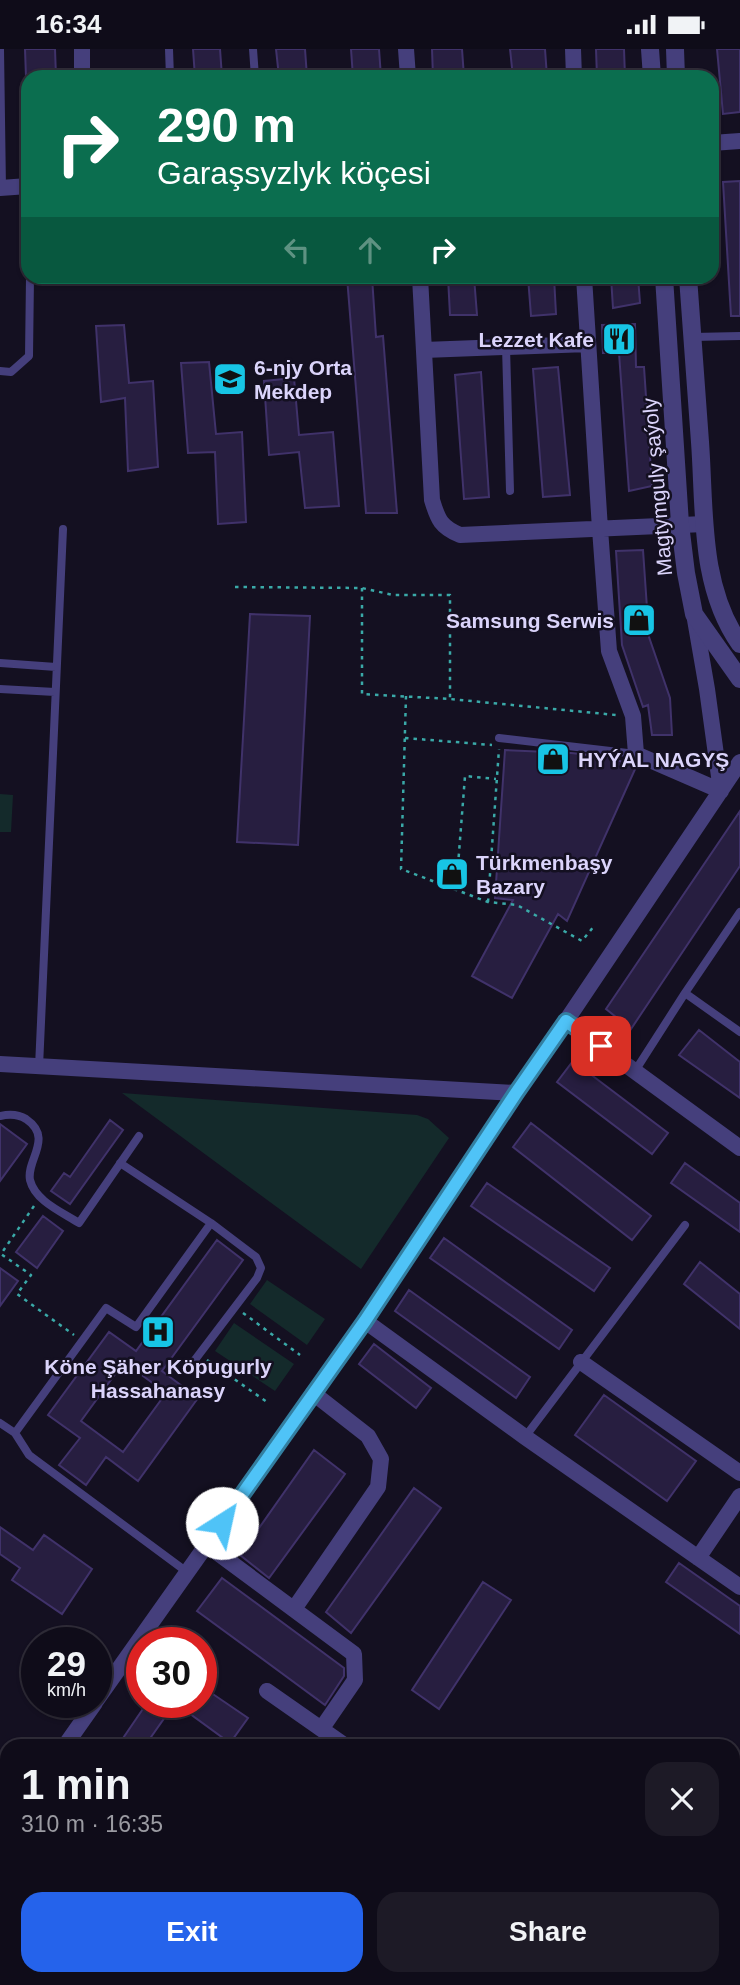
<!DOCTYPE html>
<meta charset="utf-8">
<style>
:root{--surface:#0f0c19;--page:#1d1a26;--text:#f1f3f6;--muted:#9b9ba2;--line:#2f2c38;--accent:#2563eb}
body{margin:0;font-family:Helvetica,sans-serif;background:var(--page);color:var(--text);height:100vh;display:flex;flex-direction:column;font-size:26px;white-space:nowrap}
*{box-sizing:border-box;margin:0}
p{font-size:23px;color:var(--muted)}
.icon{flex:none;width:38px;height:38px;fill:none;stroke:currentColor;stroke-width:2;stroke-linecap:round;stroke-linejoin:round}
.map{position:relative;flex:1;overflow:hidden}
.side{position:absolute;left:0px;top:1690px;width:740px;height:247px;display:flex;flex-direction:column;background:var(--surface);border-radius:21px 21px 0 0;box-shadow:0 2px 5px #0004,0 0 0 2px var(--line)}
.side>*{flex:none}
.hud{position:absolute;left:21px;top:21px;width:698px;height:214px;border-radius:21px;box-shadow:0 2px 5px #0004,0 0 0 2px var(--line);background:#0b6e4f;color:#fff;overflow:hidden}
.speed{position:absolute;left:21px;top:1578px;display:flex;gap:14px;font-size:35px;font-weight:700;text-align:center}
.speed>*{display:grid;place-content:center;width:91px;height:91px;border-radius:50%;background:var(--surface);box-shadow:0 2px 5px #0004,0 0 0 2px var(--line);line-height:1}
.speed small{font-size:18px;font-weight:400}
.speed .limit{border:10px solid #d22;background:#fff;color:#111}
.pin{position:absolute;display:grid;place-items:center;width:60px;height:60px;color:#fff;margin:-30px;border-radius:14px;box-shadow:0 4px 10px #0006}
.me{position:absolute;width:77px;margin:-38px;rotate:35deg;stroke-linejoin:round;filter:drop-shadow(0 0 5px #0008)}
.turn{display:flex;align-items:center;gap:24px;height:147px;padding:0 21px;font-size:32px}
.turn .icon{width:91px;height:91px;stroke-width:2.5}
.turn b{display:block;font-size:49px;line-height:60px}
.lanes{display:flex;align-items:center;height:66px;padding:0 21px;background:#0003;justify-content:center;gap:35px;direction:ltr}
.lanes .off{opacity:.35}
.round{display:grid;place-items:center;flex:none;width:74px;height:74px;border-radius:21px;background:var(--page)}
.headline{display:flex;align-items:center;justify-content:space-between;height:119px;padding:0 21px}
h1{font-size:42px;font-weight:800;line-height:52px}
.primary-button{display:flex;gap:14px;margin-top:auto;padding:14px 21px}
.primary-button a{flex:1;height:80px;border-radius:21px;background:var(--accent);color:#fff;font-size:28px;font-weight:800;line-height:80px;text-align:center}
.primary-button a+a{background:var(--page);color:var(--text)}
.status{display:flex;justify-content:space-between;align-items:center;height:49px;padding:0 35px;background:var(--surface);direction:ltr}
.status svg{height:19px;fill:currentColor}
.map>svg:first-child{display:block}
.green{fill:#142a2b}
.building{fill:#271e40;stroke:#40326a;stroke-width:2;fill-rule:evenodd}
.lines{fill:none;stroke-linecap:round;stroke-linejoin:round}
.path{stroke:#3aa9a8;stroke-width:2.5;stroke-dasharray:3.5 5;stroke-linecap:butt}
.service{stroke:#453f7c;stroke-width:8}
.minor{stroke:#453f7c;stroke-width:16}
.tertiary{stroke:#453f7c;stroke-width:18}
.route-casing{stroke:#337fa1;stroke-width:18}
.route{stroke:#4fc3f7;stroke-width:12}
.labels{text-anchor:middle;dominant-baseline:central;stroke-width:5;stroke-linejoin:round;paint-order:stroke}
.poi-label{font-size:21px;font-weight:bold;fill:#dbd4fb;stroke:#141021;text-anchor:start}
.street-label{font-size:21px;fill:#dbd4fb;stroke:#141021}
</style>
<div class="status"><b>16:34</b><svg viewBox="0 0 49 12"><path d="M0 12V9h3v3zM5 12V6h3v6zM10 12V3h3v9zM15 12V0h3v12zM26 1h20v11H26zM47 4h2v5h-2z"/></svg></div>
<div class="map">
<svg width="740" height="1936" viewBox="0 0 740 1936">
<rect width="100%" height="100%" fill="#141021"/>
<!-- green -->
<path class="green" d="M0,745L13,746L11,783H0Z
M122,1044L417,1066L428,1070L449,1089L361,1220Z
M267,1231L325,1270L307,1296L250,1255Z
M234,1274L294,1315L275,1342L215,1302Z"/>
<!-- building -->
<path class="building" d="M25,0H55L56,28H26Z
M193,0H220L222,28H195Z
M276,0H305L307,28H279Z
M351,0H379L381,28H353Z
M432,0H462L464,28H433Z
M510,0H545L547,28H513Z
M596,0H624L625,28H597Z
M717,0H740V63L723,65Z
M740,132V267H731L723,133Z
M347,228H372L376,288L383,287L397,464H366Z
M448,228H474L477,266H450Z
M528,228H554L556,265L531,267Z
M611,228H638L640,254L613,259Z
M635,275L636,318H644L652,437L629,442L619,304H603L602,276Z
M124,276L129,334L153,332L158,418L128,422L125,349L101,353L96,277Z
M209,313L216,385L242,383L246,473L218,475L215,403L188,404L181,314Z
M558,318L570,446L543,448L533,320Z
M481,323L489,448L464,450L455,326Z
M294,329L299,386L333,383L339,457L305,459L299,403L269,406L264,332Z
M643,501L649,588L670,649L672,686H652L648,656L643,658L622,596L616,502Z
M250,565L310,567L298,796L237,793Z
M505,701L571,704L609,708L636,718L567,872L558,865L512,949L472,927L513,851L495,849Z
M740,762V817L631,980L606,960Z
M699,981L740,1013V1049L679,1006Z
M573,1012L668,1084L652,1105L557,1033Z
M110,1071L123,1081L70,1155L51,1142L64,1124L70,1128Z
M531,1074L651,1167L632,1191L513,1098Z
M0,1075L27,1095L0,1132Z
M685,1114L740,1154V1183L671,1134Z
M487,1134L610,1219L594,1242L471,1157Z
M43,1167L63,1182L37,1219L16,1203Z
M444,1189L572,1281L559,1300L430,1209Z
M217,1191L243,1211L162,1322L198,1349L138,1432L106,1408L86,1436L59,1416L80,1389L48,1366L109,1283L136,1302ZM124,1313L166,1344L123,1403L81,1372Z
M700,1213L740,1245V1280L684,1235Z
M0,1219L18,1232L0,1257Z
M409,1241L530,1328L516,1349L395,1262Z
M374,1295L431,1339L416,1359L359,1315Z
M604,1346L696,1412L667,1452L575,1386Z
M314,1401L345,1425L269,1529L240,1506Z
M414,1439L441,1459L351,1584L326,1563Z
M0,1478L33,1501L44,1486L92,1520L62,1565L12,1531L20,1519L0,1505Z
M679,1514L740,1557V1585L666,1533Z
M222,1529L344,1619V1627L325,1656L197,1562Z
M483,1533L511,1551L439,1660L412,1641Z
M201,1637L248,1669L230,1694L175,1654L144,1698H117L147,1654H201Z"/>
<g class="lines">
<!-- path -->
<path class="path" d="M235,538L362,539L393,546H450V650
M362,539V645L450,650L616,666
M406,647L401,820L488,853L517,856L582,892L594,877
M405,689L492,696
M456,842L465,727L496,730
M488,853L499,700
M34,1157L1,1205L31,1226L17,1245L74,1286
M243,1264L300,1306
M207,1311L267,1353"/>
<!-- service -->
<path class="service" d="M0,0L2,139
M169,0L170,28
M253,0L255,28
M693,288L740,287
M506,298L510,442
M0,322L11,323L29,307L30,228
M0,614L56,618
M0,640L55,643
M499,689L636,705
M685,944L740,983
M39,1018L63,480
M635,1022L685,944L740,863
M0,1067C9,1065 18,1065 26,1070C54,1089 26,1111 30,1131C35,1152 62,1163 79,1174L139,1087
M191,1316L257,1229L261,1219L256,1208L211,1174
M0,1374L15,1384L29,1406L187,1523
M15,1384L106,1259L136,1278L211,1174L120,1114
M525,1388L685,1176"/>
<!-- minor -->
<path class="minor" d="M82,0V28
M406,0L408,28
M573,0L574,28
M712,94L740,92
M0,139L28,137
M420,228L432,451C438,471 441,478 460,486L704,475
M584,228L600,480L609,602L633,667L636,705L721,742
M424,301L588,295
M694,565L707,640L721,742
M566,972L740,1099
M0,1015L516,1044
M365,1272L525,1388L740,1538
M581,1313L740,1424
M207,1496L354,1605L355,1631L322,1679
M698,1509L740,1447
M294,1560L378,1438L381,1410L368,1387L313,1344
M267,1642L347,1698
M96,1652L365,1272L516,1044L566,972L740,713
M64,1698L95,1654
M733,1738L740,1729
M0,1753L7,1749
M0,1914L7,1919
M22,1930L31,1936
M338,1936L343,1930
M433,1936L438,1930
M595,1936L600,1930"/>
<!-- tertiary -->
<path class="tertiary" d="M650,0L652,28
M675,0L676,28
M664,228L680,475L686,524L694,565L740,630
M688,228C692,283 696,338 700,393C705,461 699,537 740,595"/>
</g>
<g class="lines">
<!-- route casing -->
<g class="route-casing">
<path id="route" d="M222,1474L365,1272L516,1044L566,972L601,997"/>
</g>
<!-- route -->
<use href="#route" class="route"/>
</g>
<!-- icons -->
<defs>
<g id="restaurant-square" transform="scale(1.75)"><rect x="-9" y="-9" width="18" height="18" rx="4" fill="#17c5e5" stroke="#141021"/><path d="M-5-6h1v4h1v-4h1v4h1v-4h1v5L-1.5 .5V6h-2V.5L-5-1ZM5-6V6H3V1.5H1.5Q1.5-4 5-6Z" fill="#111"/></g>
<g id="school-square" transform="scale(1.75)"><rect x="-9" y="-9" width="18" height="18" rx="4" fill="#17c5e5" stroke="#141021"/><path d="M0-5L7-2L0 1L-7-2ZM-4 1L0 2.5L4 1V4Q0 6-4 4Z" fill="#111"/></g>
<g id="shop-square" transform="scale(1.75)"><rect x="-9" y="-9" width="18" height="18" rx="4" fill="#17c5e5" stroke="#141021"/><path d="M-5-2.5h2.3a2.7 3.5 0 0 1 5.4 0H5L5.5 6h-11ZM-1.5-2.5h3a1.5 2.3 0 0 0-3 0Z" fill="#111"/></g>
<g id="hospital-square" transform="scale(1.75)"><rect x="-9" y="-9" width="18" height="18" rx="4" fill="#17c5e5" stroke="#141021"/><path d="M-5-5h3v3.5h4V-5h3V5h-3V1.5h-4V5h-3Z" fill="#111"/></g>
</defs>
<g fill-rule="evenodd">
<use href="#restaurant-square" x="619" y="290"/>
<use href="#school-square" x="230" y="330"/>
<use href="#shop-square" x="639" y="571"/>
<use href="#shop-square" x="553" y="710"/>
<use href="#shop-square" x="452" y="825"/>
<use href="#hospital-square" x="158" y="1283"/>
</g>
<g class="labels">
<!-- poi labels -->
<g class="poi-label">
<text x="594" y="290" text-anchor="end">Lezzet Kafe</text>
<text x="254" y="318">6-njy Orta<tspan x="254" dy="24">Mekdep</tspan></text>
<text x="614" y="571" text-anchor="end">Samsung Serwis</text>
<text x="578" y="710">HYÝAL NAGYŞ</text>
<text x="476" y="813">Türkmenbaşy<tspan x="476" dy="24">Bazary</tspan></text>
<text x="158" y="1317" text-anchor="middle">Köne Şäher Köpugurly<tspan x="158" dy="24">Hassahanasy</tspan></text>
</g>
<!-- street labels -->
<g class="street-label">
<text transform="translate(657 438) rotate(-95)">Magtymguly şaýoly</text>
</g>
</g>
</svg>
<div class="speed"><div>29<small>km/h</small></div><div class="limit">30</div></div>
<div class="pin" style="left:601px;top:997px;background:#d93025"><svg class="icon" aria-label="arrive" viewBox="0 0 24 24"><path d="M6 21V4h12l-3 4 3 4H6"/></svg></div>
<svg class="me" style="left:222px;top:1474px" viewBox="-20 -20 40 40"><circle r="19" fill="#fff"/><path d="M0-13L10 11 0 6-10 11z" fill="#4fc3f7"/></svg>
<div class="hud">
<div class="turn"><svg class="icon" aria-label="right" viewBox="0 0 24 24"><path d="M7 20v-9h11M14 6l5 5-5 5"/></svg><div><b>290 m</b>Garaşsyzlyk köçesi</div></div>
<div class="lanes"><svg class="icon off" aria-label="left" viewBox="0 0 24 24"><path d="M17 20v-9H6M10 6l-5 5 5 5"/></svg><svg class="icon off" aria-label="ahead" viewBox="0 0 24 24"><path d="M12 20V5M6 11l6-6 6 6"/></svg><svg class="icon" aria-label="right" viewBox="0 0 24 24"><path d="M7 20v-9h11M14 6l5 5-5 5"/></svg></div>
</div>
<section class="side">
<div class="headline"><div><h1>1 min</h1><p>310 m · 16:35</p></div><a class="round"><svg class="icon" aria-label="close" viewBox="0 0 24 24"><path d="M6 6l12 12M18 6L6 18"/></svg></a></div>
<div class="primary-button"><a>Exit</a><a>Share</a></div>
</section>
</div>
